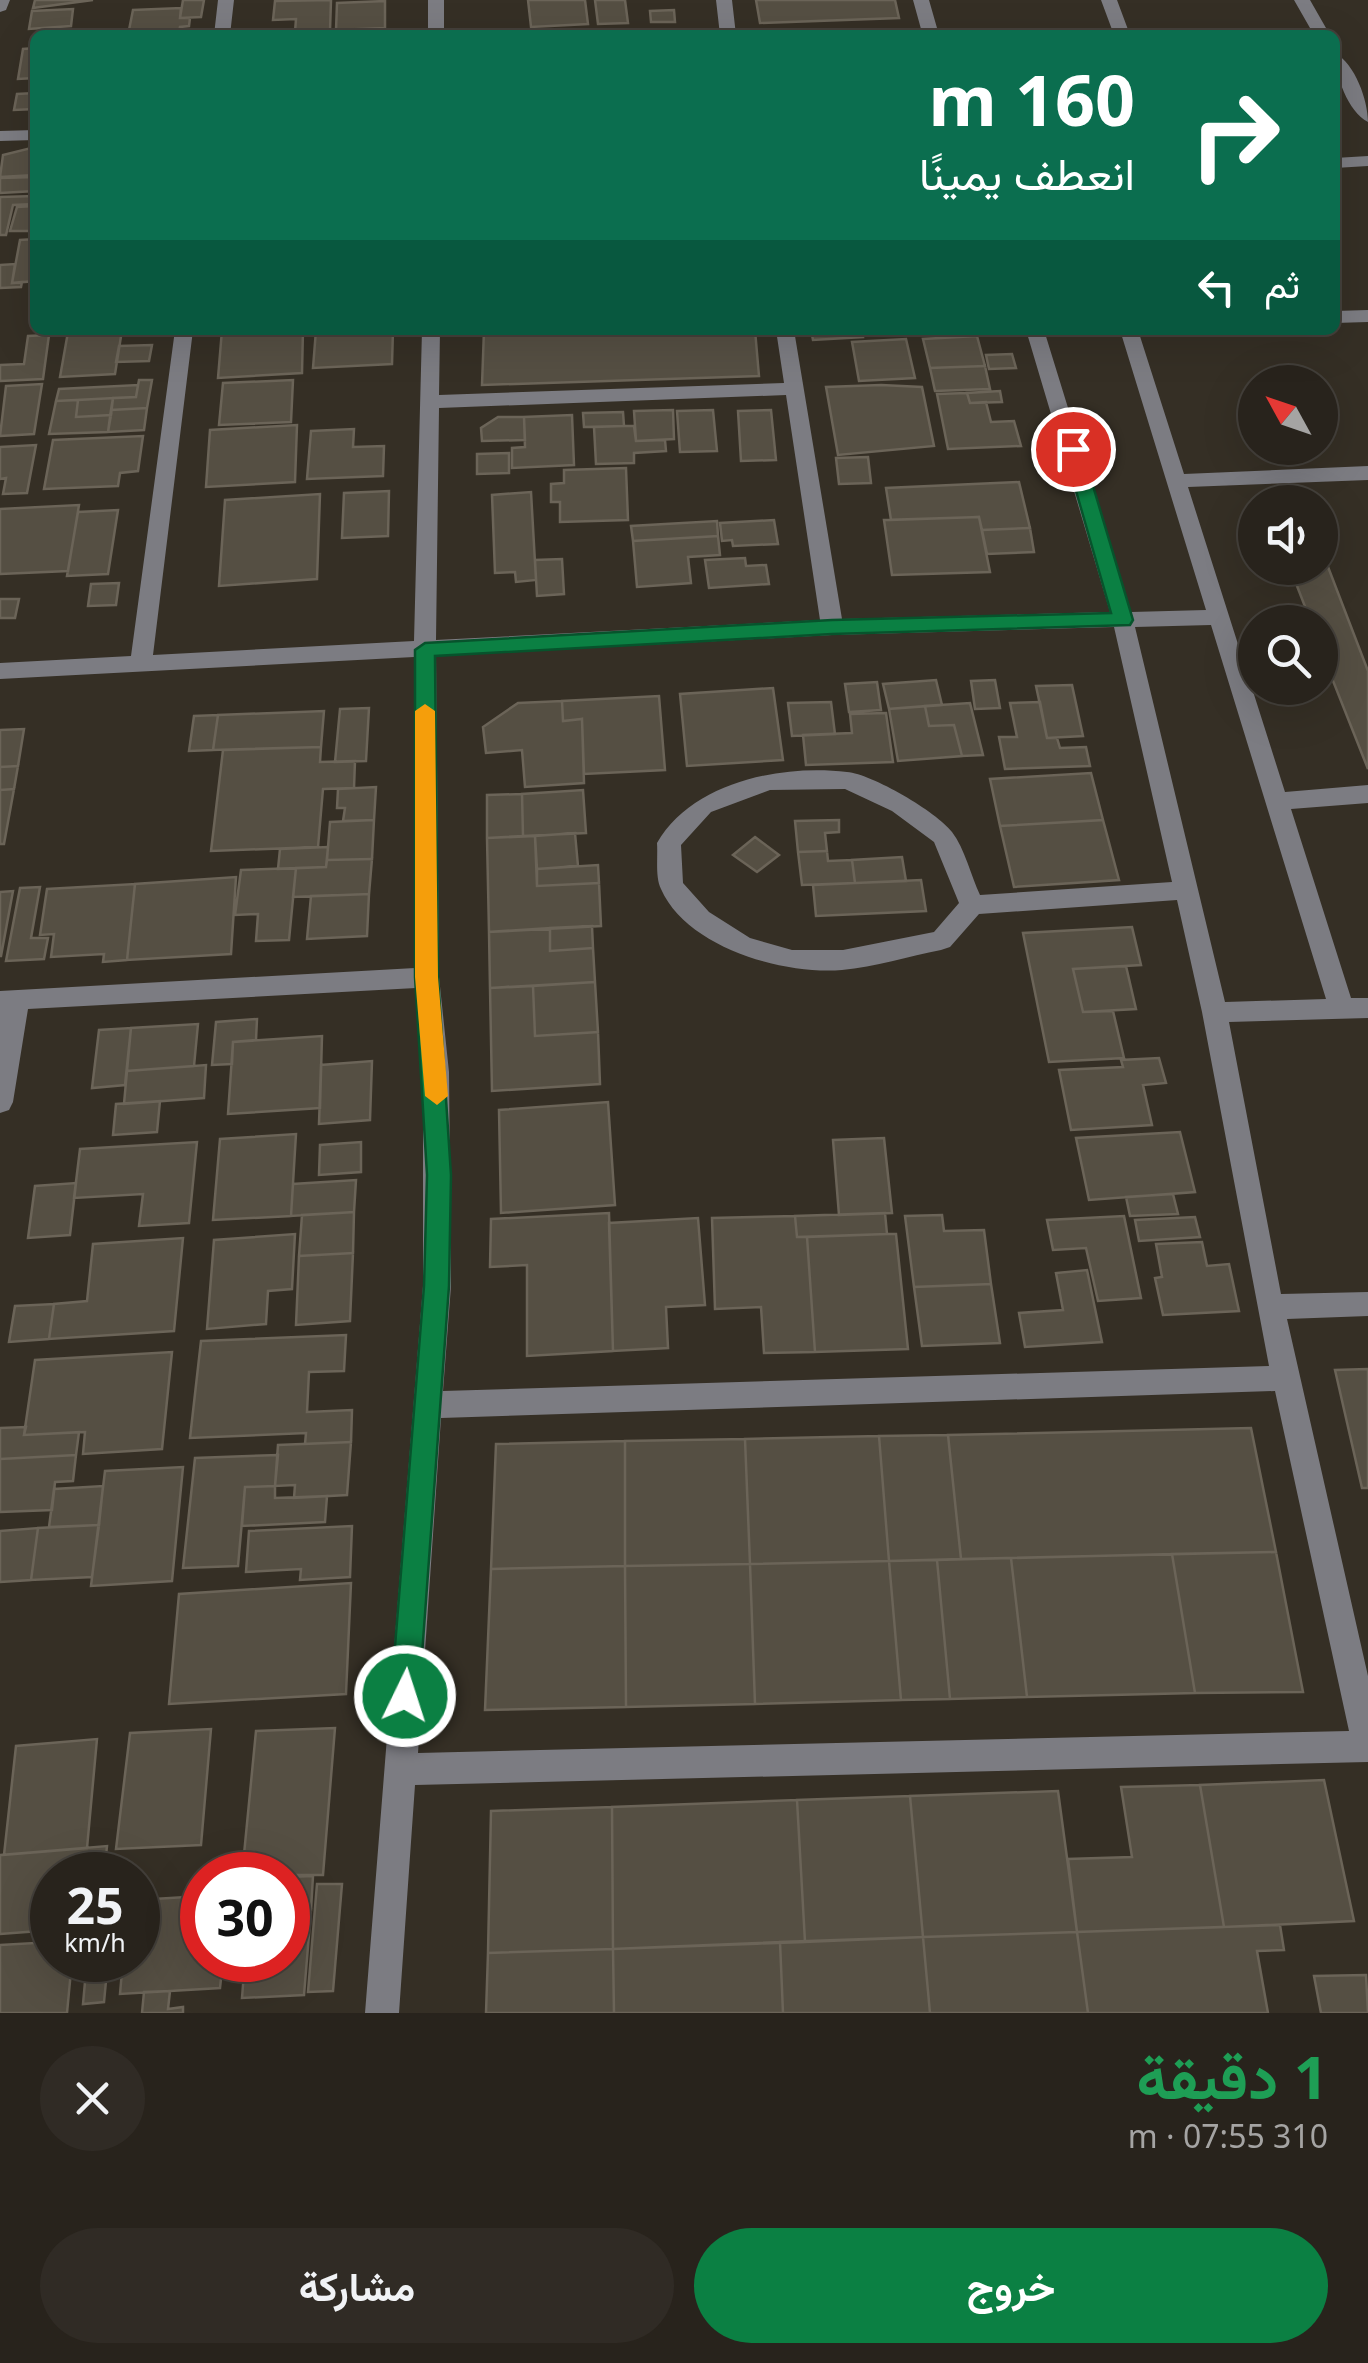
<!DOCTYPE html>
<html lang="ar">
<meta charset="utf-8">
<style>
:root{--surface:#28231c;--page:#302b25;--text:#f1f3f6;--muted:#a5a4a3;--line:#44403b;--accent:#0b8043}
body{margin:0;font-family:"Noto Sans",Vazirmatn,sans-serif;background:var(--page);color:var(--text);direction:rtl;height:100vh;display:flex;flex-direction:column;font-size:38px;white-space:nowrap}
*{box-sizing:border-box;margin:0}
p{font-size:32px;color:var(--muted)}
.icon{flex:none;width:55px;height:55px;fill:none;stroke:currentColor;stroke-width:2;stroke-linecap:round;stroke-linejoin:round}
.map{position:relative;height:2013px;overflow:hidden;direction:ltr}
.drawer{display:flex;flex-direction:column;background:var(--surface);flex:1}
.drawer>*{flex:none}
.top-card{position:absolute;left:30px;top:30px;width:1310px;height:305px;border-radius:15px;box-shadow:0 10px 40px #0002,0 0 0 2px var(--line);direction:rtl;background:#0b6e4f;color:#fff;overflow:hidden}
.needle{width:65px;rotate:310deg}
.buttons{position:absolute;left:1238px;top:365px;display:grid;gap:20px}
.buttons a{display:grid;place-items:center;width:100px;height:100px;border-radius:50%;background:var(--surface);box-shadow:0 10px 40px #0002,0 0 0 2px var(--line);font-size:50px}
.speed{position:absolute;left:30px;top:1852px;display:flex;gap:20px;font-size:50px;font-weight:700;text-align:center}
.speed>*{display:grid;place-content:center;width:130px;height:130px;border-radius:50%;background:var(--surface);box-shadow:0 10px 40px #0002,0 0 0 2px var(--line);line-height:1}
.speed small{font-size:25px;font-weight:400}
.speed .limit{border:15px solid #d22;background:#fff;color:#111}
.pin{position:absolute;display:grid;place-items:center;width:85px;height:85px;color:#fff;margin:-42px;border:5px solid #fff;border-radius:50%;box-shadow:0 2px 10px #0007}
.me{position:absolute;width:110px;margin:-55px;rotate:4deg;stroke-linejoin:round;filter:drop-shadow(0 0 8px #0008)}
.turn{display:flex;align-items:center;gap:35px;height:210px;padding:0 40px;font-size:45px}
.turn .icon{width:130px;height:130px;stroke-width:2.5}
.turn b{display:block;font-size:70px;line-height:85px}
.then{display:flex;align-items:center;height:95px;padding:0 40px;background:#0003;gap:20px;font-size:38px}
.round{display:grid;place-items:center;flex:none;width:105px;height:105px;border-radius:52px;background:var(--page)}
.headline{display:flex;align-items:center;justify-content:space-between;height:170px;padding:0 40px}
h1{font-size:60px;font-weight:700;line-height:75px;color:#1e9e55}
.cta{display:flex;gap:20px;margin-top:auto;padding:20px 40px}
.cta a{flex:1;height:115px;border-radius:60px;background:var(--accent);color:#fff;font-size:40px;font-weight:700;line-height:115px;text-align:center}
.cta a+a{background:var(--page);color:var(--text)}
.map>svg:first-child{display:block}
.building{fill:#554f43;stroke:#6b6458;stroke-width:2.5}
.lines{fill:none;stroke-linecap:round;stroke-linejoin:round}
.minor{fill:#7c7c82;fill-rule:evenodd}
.route{fill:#0b8043;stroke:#07532c;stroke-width:2.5}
.slow{fill:#f59e0b}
</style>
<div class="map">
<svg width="1368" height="2013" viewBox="0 0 1368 2013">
<rect width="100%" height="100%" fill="#352f25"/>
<!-- building -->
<path class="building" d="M35,0H93L33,8Z
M183,0H204L201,17L180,18Z
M331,0L330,31L295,32L296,19L273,20L275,1Z
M528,0H585L588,24L531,27Z
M595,0H625L628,23L598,24Z
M756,0H895L899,18L760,23Z
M385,1V28L336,30L337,3Z
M181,8L180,18H190L189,26L180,27L178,35H128L133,10Z
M73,9L71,26L29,29L32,11Z
M674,10L675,22H651L650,11Z
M35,48V78L18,79L23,49Z
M35,93V109L14,110L17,94Z
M35,147V175L0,177L3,155Z
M35,177V191L0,193V178Z
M35,196V204L13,205L6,235H0V197Z
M35,206L30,231H10L17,207Z
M35,239V281L12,283L20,240Z
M15,264L12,283L22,282L21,287L0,288V265Z
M122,330L115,374L60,377L68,332Z
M222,330H303L302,373L218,378Z
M316,330H393L392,364L313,368Z
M484,330H755L759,376L482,385Z
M811,330H862L863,337L813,340Z
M903,330H979V331L904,335Z
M49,335L43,379L0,381V365L24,364L28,336Z
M977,336L985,366L930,368L923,339Z
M906,339L915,378L859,381L852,342Z
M152,345L149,361L116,362L119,346Z
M1012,354L1016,368L989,369L986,355Z
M985,366L990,389L935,391L930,368Z
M139,380H152L147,408L111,410L113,398L136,397Z
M293,380L291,422L219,425L223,383Z
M42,384L34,434L0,436L6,386Z
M138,385L136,397L56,401L59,389Z
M881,385L922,387L934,446L838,455L826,387Z
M1000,391L1002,402L970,403L967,393Z
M967,393L970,403L986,402L991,422L1014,421L1021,446L948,449L937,394Z
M113,398L111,415L76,417L78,400Z
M78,400L76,417L111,415L108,432L49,434L56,401Z
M147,408L144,430L108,432L111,410Z
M673,410L674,439L636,441L634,411Z
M713,410L717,451L680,452L677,411Z
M771,410L776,460L741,461L738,411Z
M623,412L624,426L584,427L583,413Z
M572,415L574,465L512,468V448L525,447L524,417Z
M498,417H524L525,440L482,441L481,428Z
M297,425L295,482L206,487L210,430Z
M624,426H634L636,441L665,440L666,451L634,453V463L596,464L594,427Z
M354,429L353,447L384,446L383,476L307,479L311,431Z
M143,436L138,471L120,473L118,486L44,489L53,440Z
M36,445L27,493L3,494L6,478L0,479V447Z
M509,453V473L477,474V454Z
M868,457L871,483L839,484L836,458Z
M626,468L628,520L560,522V502H551V484L564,483V470Z
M1019,482L1030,528L982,530L979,517L891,520L886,488Z
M389,491L388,536L342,538L344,493Z
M531,492L536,580L516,582L515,572L495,573L492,495Z
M320,494L317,579L219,586L225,500Z
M79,505L68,571L0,574V509Z
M118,510L108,574L67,576L78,512Z
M979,517L990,572L892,575L884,520Z
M774,520L778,544L733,546L732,540L722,541L720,523Z
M717,521L718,536L633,541L631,526Z
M1030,528L1034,552L987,554L982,530Z
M718,536L720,555L688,557L691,583L637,587L633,541Z
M1320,546L1368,671V769L1320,648V622H1311L1290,568H1320Z
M745,558L746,566L766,565L769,584L709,588L705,560Z
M562,559L564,594L537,596L535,560Z
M119,583L116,605L88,606L91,584Z
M0,599H19L15,618H0Z
M936,680L942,705L889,709L883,684Z
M995,680L1000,708L975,709L971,681Z
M877,682L881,710L849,712L845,684Z
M1072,685L1083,736L1047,738L1036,686Z
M773,688L783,760L687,766L680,694Z
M659,696L665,770L584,774L582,719L563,721L562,701Z
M562,701L563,721L582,719L584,783L525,787L522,750L486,753L483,727L518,703Z
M831,702L835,734L792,736L788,703Z
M1040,702L1047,738H1057L1060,748L1086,747L1090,766L1005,769L999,737H1017L1010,703Z
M970,703L983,755L962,756L954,725L929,726L925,706Z
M925,706L929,726L954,725L962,756L898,761L889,709Z
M369,708L366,761L335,762L340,709Z
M324,711L321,747L213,750L218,715Z
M886,713L893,762L806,765L803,735L852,733L850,714Z
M218,715L213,750L189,751L194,716Z
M24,729L18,766L0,767V730Z
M321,747L320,762L355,761L354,788L323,789L318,847L211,851L223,750Z
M18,766L14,789L0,790V767Z
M1091,773L1103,820L1000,826L990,779Z
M376,787L374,820L343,821L345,808H337L338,789Z
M14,789L4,844H0V790Z
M583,790L586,833L523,836L522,794Z
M522,794L523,836L487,838V795Z
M374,820L372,859L327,860L330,822Z
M839,820V832L825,833L827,851L798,852L795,821Z
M1103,820L1119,880L1014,887L1000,826Z
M575,833L578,866L537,869L535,836Z
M535,836L537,886L599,883L601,926L489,932L487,838Z
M755,837L779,855L757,872L733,855Z
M328,847L326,867L278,869L280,849Z
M827,851L828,861L852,860L855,883L802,885L798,852Z
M902,857L906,881L855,883L852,860Z
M372,859L369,894L293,897L296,868L326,867L327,860Z
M598,865L599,883L537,886V869Z
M296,868L289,940L256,941L258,914L235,915L241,870Z
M236,877L231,954L127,960L135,884Z
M921,880L926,911L816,916L813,885Z
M135,884L127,960L103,962L104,954L51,957L54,934L40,935L47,889Z
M40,887L31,938H48L44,959L6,961L20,888Z
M13,891L1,956H0V892Z
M369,894L367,936L307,939L311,896Z
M592,926L593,948L550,951V928Z
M1132,927L1141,965L1073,969L1083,1012L1113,1011L1124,1058L1049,1062L1023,933Z
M550,928V951L593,948L595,982L490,988L489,932Z
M1126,966L1136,1009L1083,1012L1073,969Z
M595,982L598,1032L535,1036L533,986Z
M533,986L535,1036L598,1032L600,1084L492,1091L490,988Z
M257,1019L256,1040L233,1042L232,1064L212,1065L216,1022Z
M198,1024L194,1066L127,1071L131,1028Z
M131,1028L125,1085L92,1088L99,1030Z
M322,1036L320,1108L228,1114L233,1042Z
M1159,1058L1166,1083L1143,1085L1152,1125L1071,1130L1059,1070L1123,1067L1121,1060Z
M372,1061L370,1120L319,1124L321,1065Z
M206,1065L204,1098L124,1104L127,1071Z
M160,1101L157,1132L113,1135L116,1104Z
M608,1102L615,1205L501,1213L499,1110Z
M1180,1132L1195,1192L1089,1200L1076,1138Z
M296,1134L291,1216L213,1220L220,1139Z
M884,1138L892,1213L839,1215L833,1140Z
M197,1142L189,1223L139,1226L143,1194L74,1198L80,1149Z
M361,1142V1172L319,1175L320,1145Z
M356,1180L354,1212L291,1216L293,1184Z
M76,1183L70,1235L28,1238L35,1186Z
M1173,1194L1178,1214L1130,1216L1126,1197Z
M354,1212L353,1253L299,1256L302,1215Z
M609,1213L613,1351L527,1356V1265L490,1267L491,1219Z
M885,1213L887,1234L797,1237L795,1216Z
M942,1215L944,1231L984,1230L991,1284L914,1287L905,1216Z
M795,1216L797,1237H807L815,1352L764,1353L761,1307L715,1309L712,1218Z
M1124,1216L1141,1298L1098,1301L1086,1248L1053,1250L1047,1220Z
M1195,1217L1200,1237L1139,1241L1135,1220Z
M698,1218L705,1305L666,1307L668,1348L613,1351L609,1223Z
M295,1234L292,1289L268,1291L266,1324L207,1329L214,1240Z
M887,1234H896L908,1349L815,1352L807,1237Z
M183,1238L174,1331L49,1339L54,1304L87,1301L93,1244Z
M1202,1242L1207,1266L1229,1264L1239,1311L1163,1315L1155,1278L1162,1277L1156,1244Z
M353,1253L350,1321L296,1325L299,1256Z
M1087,1270L1102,1342L1025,1347L1019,1313L1063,1310L1056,1273Z
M991,1284L1000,1343L922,1346L914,1287Z
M54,1304L49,1339L9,1342L15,1306Z
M346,1335L344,1371L309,1372L307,1412L352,1410L351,1442L305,1444L306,1433L190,1438L201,1341Z
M172,1352L162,1449L83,1454L85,1432L24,1435L35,1360Z
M1368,1369V1488H1362L1335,1370Z
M26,1427L24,1435L79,1432L76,1455L0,1459V1428Z
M1251,1428L1276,1552L961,1559L948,1435Z
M948,1435L961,1559L889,1561L879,1436Z
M879,1436L889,1561L750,1564L745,1439Z
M745,1439L750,1564L625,1566V1441Z
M625,1441V1566L491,1569L496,1444Z
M351,1442L347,1495L294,1498L295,1485L275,1486L278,1445Z
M76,1455L73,1481L55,1482L52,1510L0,1512V1459Z
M278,1455L275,1486L245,1487L238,1566L183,1568L195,1458Z
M183,1467L172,1581L91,1586L105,1471Z
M103,1486L99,1525L49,1527L54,1489Z
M275,1486V1498L327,1496L325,1522L242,1526L245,1487Z
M99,1525L92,1577L31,1580L38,1528Z
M352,1526L350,1577L300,1580L301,1569L246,1572L249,1531Z
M38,1528L31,1580L0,1582V1531Z
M1276,1552L1303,1692L1195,1693L1172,1554Z
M1172,1554L1195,1693L1027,1697L1011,1558Z
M1011,1558L1027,1697L950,1699L937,1560Z
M937,1560L950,1699L901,1700L889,1561Z
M889,1561L901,1700L755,1704L750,1564Z
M750,1564L755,1704L626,1707L625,1566Z
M625,1566L626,1707L485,1710L491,1569Z
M351,1583L346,1694L169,1704L179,1594Z
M335,1728L323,1875H242L256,1731Z
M211,1729L201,1845L116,1849L130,1733Z
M97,1739L87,1848L4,1855L16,1746Z
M1324,1780L1354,1921L1224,1927L1200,1785Z
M1200,1785L1224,1927L1077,1932L1068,1859L1132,1857L1121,1787Z
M1058,1791L1077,1932L923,1937L910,1796Z
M910,1796L923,1937L805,1942L797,1800Z
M797,1800L805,1942L613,1949L612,1807Z
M612,1807L613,1949L488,1953L491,1811Z
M107,1846L104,1875H52V1930L0,1934V1855Z
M313,1876L311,1910L288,1911V1877Z
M317,1884H342L333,1991L308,1992Z
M202,1896V1960H223L220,1988L120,1994L123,1960H138V1900Z
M311,1910L304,1995L242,1998L245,1960H288V1911Z
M1280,1925L1284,1950L1257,1951L1268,2013H1088L1077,1932Z
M1077,1932L1088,2013H930L923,1937Z
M923,1937L930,2013H783L780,1942Z
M52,1942V1960H72L67,2013H0V1945Z
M780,1942L783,2013H614L613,1949Z
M613,1949L614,2013H486L488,1953Z
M87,1960H108L104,2002L83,2004Z
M1366,1975L1368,2013H1321L1314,1976Z
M170,1991L168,2009L183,2007V2013H142L144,1992Z"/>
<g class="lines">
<!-- minor -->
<path class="minor" d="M0,0H10L6,10L0,12Z
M218,0H234L230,35H214Z
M428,0H444V35H428Z
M716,0H732L736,35H720Z
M913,0H929L939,35H799L807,30L921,29Z
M1101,0H1117L1130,35H1114Z
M1294,0H1310L1330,35H1314Z
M1335,53C1355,64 1368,100 1368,122C1348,112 1335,75 1335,53Z
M35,130V140L0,141V131Z
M1368,156V166L1335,168V158Z
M1368,310V322L1335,323V311Z
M175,330H193L153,655L414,641L422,330H440L439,395L784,383L776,330H794L842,619L1110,612L1026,330H1044L1131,612L1206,610L1120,330H1138L1184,474L1368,466V480L1188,487L1285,792L1368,785V803L1291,809L1351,998H1368V1018L1229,1022L1281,1294L1368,1292V1316L1287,1319L1368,1676V1762L415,1785L399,2013H365L423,1286V1072L416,988L28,1009L13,1102L9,1110L0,1113V991L415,968L414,657L0,679V663L131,656ZM786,395L820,620L436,640L439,408ZM1211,625L1326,999L1225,1002L1135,627ZM1114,627L1172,882L980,895C971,876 965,849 952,832C937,812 872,774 847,772C781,764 692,782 657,843C658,857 655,877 661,889C687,948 784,975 842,970C875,967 909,956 941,950L950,947L979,914L1177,900L1202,1012L1269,1366L443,1391L451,1286L449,1072L439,977L436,656L832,635ZM845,789L892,811L934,842L959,903L934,932L843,950H792L750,938L709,912L683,883L681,845L711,812L770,790ZM1275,1391L1349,1731L418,1753L441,1418Z"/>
</g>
<!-- route -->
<path class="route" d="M1073,443L1082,449L1133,620L1130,625L832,634L435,656L438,977L451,1175L449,1286L419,1696L415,1706L405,1710L395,1706L391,1696L424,1286L427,1175L415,977V650L425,643L832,620L1111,613L1064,449Z"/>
<!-- slow -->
<path class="slow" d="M425,704L435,711L438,977L448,1096L437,1105L425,1096L415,977V711Z"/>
</svg>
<div class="buttons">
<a><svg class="needle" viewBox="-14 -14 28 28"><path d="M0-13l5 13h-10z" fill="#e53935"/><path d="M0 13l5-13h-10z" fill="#a5a4a3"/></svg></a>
<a><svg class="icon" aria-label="sound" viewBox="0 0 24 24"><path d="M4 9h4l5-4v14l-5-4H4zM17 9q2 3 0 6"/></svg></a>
<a><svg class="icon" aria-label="search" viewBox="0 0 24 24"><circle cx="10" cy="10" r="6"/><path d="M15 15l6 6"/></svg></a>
</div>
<div class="speed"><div>25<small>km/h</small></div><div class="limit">30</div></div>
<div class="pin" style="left:1073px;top:449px;background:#d93025"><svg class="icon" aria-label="arrive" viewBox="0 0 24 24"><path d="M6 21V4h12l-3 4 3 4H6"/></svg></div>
<svg class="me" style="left:405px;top:1696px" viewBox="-20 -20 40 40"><circle r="17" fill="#0b8043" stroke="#fff" stroke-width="3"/><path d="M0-11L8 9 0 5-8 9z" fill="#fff"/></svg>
<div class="top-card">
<div class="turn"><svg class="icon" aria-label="right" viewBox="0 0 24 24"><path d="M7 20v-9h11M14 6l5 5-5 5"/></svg><div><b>160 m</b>انعطف يمينًا</div></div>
<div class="then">ثم<svg class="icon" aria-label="left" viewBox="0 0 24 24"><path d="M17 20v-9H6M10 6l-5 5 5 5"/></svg></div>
</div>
</div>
<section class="drawer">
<div class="headline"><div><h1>1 دقيقة</h1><p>310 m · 07:55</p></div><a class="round"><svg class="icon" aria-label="close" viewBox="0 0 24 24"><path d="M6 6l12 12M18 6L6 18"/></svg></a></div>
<div class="cta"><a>خروج</a><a>مشاركة</a></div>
</section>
